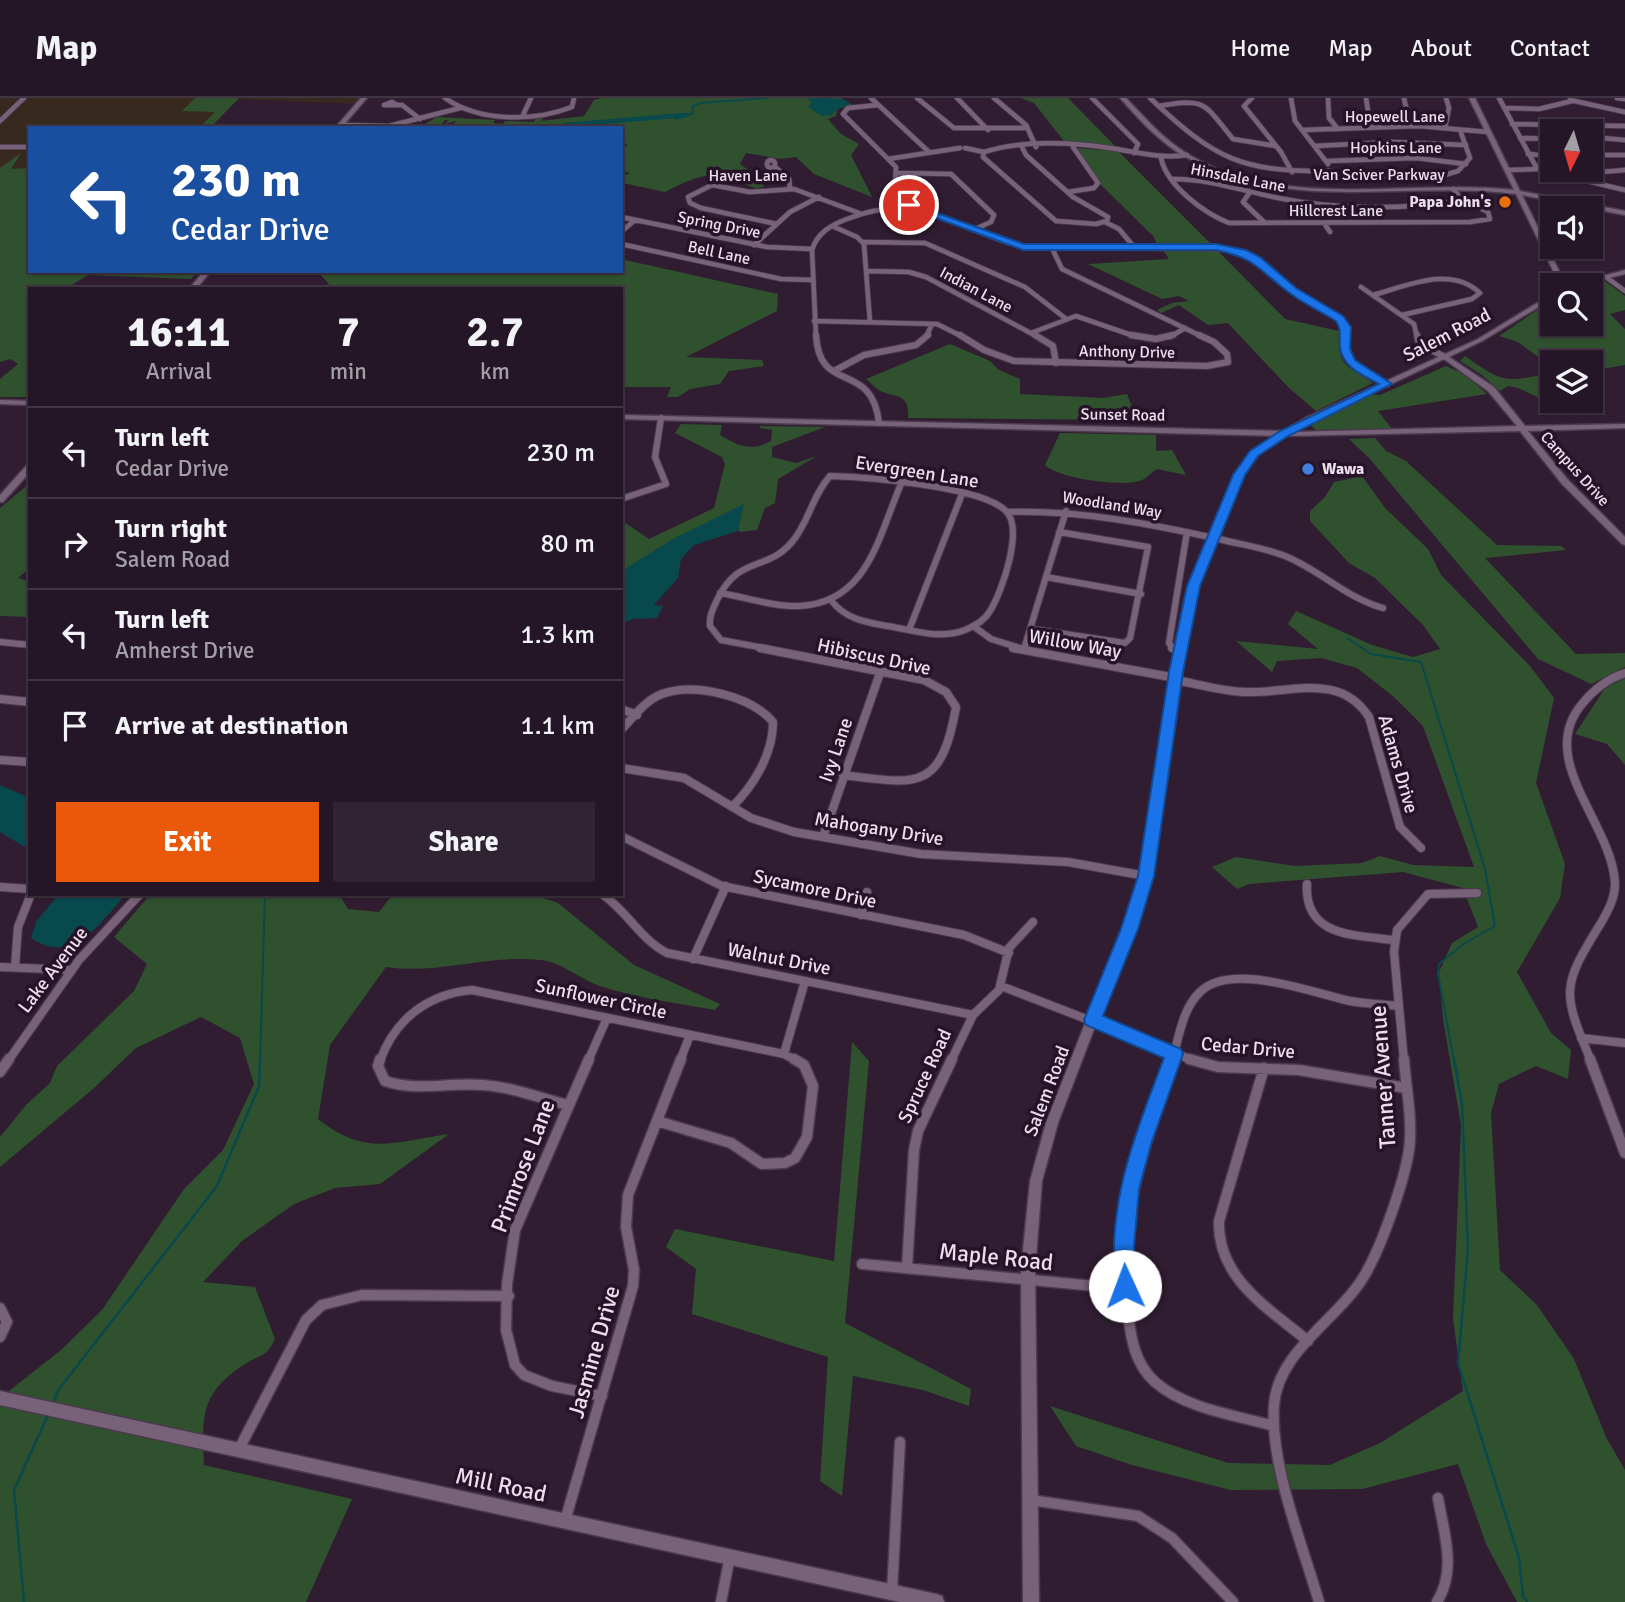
<!DOCTYPE html>
<style>
:root{--surface:#241626;--page:#302332;--text:#f1f3f6;--muted:#a39fa7;--line:#413543;--accent:#ea580c}
body{margin:0;font-family:Signika,sans-serif;background:var(--page);color:var(--text);height:100vh;display:flex;flex-direction:column;font-size:26px;white-space:nowrap}
*{box-sizing:border-box;margin:0}
p{font-size:23px;color:var(--muted)}
.icon{flex:none;width:38px;height:38px;fill:none;stroke:currentColor;stroke-width:2;stroke-linecap:round;stroke-linejoin:round}
.map{position:relative;flex:1;overflow:hidden}
.details{position:absolute;left:28px;top:189px;width:595px;height:609px;display:flex;flex-direction:column;background:var(--surface);border-radius:0px;box-shadow:0 2px 5px #0004,0 0 0 2px var(--line)}
.details>*{flex:none}
.top-card{position:absolute;left:28px;top:28px;width:595px;height:147px;border-radius:0px;box-shadow:0 2px 5px #0004,0 0 0 2px var(--line);background:#1a4fa0;color:#fff;overflow:hidden}
.needle{width:46px;rotate:185deg}
.tools{position:absolute;left:1540px;top:21px;display:grid;gap:14px}
.tools a{display:grid;place-items:center;width:63px;height:63px;border-radius:0px;background:var(--surface);box-shadow:0 2px 5px #0004,0 0 0 2px var(--line);font-size:35px}
.pin{position:absolute;display:grid;place-items:center;width:60px;height:60px;color:#fff;margin:-30px;border:4px solid #fff;border-radius:50%;box-shadow:0 2px 7px #0007}
.me{position:absolute;width:77px;margin:-38px;rotate:358deg;stroke-linejoin:round;filter:drop-shadow(0 0 5px #0008)}
.turn{display:flex;align-items:center;gap:24px;height:147px;padding:0 28px;font-size:32px}
.turn .icon{width:91px;height:91px;stroke-width:2.5}
.turn b{display:block;font-size:49px;line-height:60px}
.eta{display:flex;justify-content:space-evenly;align-items:center;height:119px;text-align:center}
.eta b{font-size:42px;font-weight:800;line-height:49px}
.primary-button{display:flex;gap:14px;margin-top:auto;padding:14px 28px}
.primary-button a{flex:1;height:80px;border-radius:0px;background:var(--accent);color:#fff;font-size:28px;font-weight:800;line-height:80px;text-align:center}
.primary-button a+a{background:var(--page);color:var(--text)}
ul{padding:0;list-style:none}
li{display:flex;align-items:center;gap:21px;height:91px;padding:0 28px;border-top:2px solid var(--line)}
li div{flex:1}
li b{display:block;font-size:26px}
li em{font-style:normal}
header{display:flex;align-items:center;gap:42px;box-sizing:border-box;height:98px;padding:0 35px;background:var(--surface);border-bottom:2px solid var(--line)}
header strong{font-size:33px}
nav{display:flex;gap:38px;margin-inline-start:auto;font-size:24px}
.map>svg:first-child{display:block}
.industrial{fill:#37291d}
.green{fill:#30512e}
.water{fill:#08494d}
.lines{fill:none;stroke-linecap:round;stroke-linejoin:round}
.stream-far1{stroke:#08494d;stroke-width:2}
.stream{stroke:#08494d;stroke-width:2.5}
.canal{stroke:#08494d;stroke-width:4.5}
.street-far3-casing{stroke:#4b3a4c;stroke-width:6}
.street-far2-casing{stroke:#4b3a4c;stroke-width:8}
.street-far1-casing{stroke:#4b3a4c;stroke-width:10}
.street-casing{stroke:#4b3a4c;stroke-width:13}
.secondary-casing{stroke:#4b3a4c;stroke-width:3}
.street-far3{stroke:#78627a;stroke-width:4.5}
.street-far2{stroke:#78627a;stroke-width:6}
.street-far1{stroke:#78627a;stroke-width:8}
.street{stroke:#78627a;stroke-width:10}
.secondary{fill:#78627a;fill-rule:evenodd}
.route{fill:#1a73e8;stroke:#114b97;stroke-width:2}
.food-dot{fill:#e8710a;stroke:#261328;stroke-width:2.5}
.shop-dot{fill:#3f7fe0;stroke:#261328;stroke-width:2.5}
.labels{text-anchor:middle;dominant-baseline:central;stroke-width:7;stroke-linejoin:round;paint-order:stroke}
.far-street-label{font-size:16px;fill:#ecdfed;stroke:#261328}
.far-poi-label{font-size:16px;font-weight:bold;fill:#ecdfed;stroke:#261328;text-anchor:end}
.street-label{font-size:19px;fill:#ecdfed;stroke:#261328}
.near-street-label{font-size:23px;fill:#ecdfed;stroke:#261328}
</style>
<header>
<strong>Map</strong>
<nav><a>Home</a><a>Map</a><a>About</a><a>Contact</a></nav>
</header>
<div class="map">
<svg width="1625" height="1504" viewBox="0 0 1625 1504">
<rect width="100%" height="100%" fill="#301d32"/>
<!-- industrial -->
<path class="industrial" d="M0,0H364L359,6L238,1L208,30H30V80H0Z"/>
<!-- green -->
<path class="green" d="M195,0H239L210,30H199L215,14L182,13Z
M602,0H841L852,7L837,11L836,18L828,21L841,36L859,46L851,57L872,99L814,76L796,59L781,61L746,55L740,66L757,78L764,89L755,90L733,82L737,77C708,73 690,81 665,94L623,85V78L630,75L621,73V56L627,46L621,45V30H451L456,23L445,26L448,22H445L439,30H407L425,26L437,19L495,22L493,25L503,26L505,23L534,24L536,19L545,18L541,23L584,18L594,2Z
M1021,0H1068L1117,50L1067,47L1034,5Z
M1075,50L1118,53L1211,146L1157,147L1154,139L1097,83Z
M21,55L11,71L30,70V173H198L191,181L88,177L65,191H30V299H0V281L18,266L10,261L0,264V70Z
M1163,152H1217L1285,221L1339,233C1337,268 1346,267 1373,285L1316,313L1289,290L1228,225L1208,227L1179,207L1161,215L1157,212L1172,205L1189,203L1179,198L1162,201L1088,166L1169,161Z
M621,161L778,196L777,213L686,259L762,262L764,268L729,273L720,286L690,291L678,299H667L671,289H621V191H320L329,186L317,173H621Z
M1605,183L1625,198V212L1610,216L1625,231V267L1591,273V264H1552V269L1518,244L1499,238L1552,202V226H1591V187H1587Z
M950,246L990,263L999,272L1020,281V296L1103,300L1127,296L1137,322L908,320C910,293 894,301 879,292C874,289 870,284 866,281Z
M1465,258C1505,286 1504,284 1552,275V303H1557C1537,304 1527,290 1508,288L1500,293L1482,277L1460,263Z
M1446,268L1466,277L1487,296L1378,313L1392,331L1316,332L1309,326L1370,296L1380,297Z
M681,326L722,327L720,337C738,348 752,354 771,343L772,332L760,330V328L825,329L772,349V359L796,365L817,358L778,381L775,405L765,410L757,432L740,434L728,418L621,481V459L625,455L621,451V422L649,441L714,410L725,366L722,359L675,335Z
M1060,335L1156,337V353L1172,352L1186,377L1157,371C1152,374 1145,382 1139,383C1119,389 1058,380 1045,367Z
M1375,340L1386,353L1406,363L1497,447L1561,448L1566,452L1485,460L1576,556L1625,555V569L1591,586L1538,561L1370,361L1349,341Z
M1362,378L1385,410L1428,451L1441,477L1530,568L1554,600L1536,685L1565,766L1560,800L1517,874L1551,935L1571,952L1568,981L1536,968L1499,986L1491,1015L1500,1172L1537,1207L1574,1261L1607,1341L1625,1372V1504H1517L1486,1446L1458,1366L1362,1391L1231,1392L1132,1367L1076,1348L1050,1308L1228,1365L1330,1367L1380,1345L1463,1293L1453,1221L1461,1027L1443,921L1439,874L1452,845L1478,829L1463,790L1403,774L1249,786L1237,791L1212,769L1236,759L1295,768L1362,765L1380,758L1413,767L1474,769L1423,628L1394,599L1357,570L1321,560L1277,563L1272,574L1236,543L1318,551L1288,526L1296,513L1372,547L1413,559L1440,551L1423,527L1375,480L1349,465L1310,423V413L1325,399L1334,384Z
M30,385V470L18,480L30,484V519L0,518V410Z
M1625,580V667L1607,646L1575,636L1605,590Z
M155,796H339L348,811L379,814L393,796H532L558,805L634,867L720,906L715,912C676,905 637,900 600,888C580,881 561,864 541,862C487,856 437,877 386,869L330,947L318,1021C366,1059 393,1044 449,1036L380,1086L335,1090L294,1106L242,1143L203,1184L255,1189L275,1241C266,1259 264,1255 248,1264C200,1294 202,1317 204,1367L352,1401L306,1504H0V1300L61,1252L102,1212L184,1091L223,1052L254,986L240,940L201,919L136,950L94,990L0,1069V1039L26,1007L50,985L57,968L134,893L147,866L114,839L148,799Z
M852,944L869,963L845,1225L971,1291L969,1308L923,1292L853,1278L842,1398L820,1383L828,1259L692,1216L696,1171L666,1149L675,1131L834,1163Z"/>
<!-- water -->
<path class="water" d="M821,0L844,1L850,6L836,12L832,17L822,18L808,9L812,4L807,1Z
M744,406L738,433L694,447L681,461L678,480L654,507L663,508L657,520L633,521L621,526L623,472L673,441Z
M0,687L30,700V752L0,734Z
M59,796H126C100,825 73,869 31,840L36,824Z"/>
<g class="lines">
<!-- stream-far1 -->
<path class="stream-far1" d="M676,21L693,15L692,9L700,5L767,0
M562,30L565,27
M1347,540L1371,556L1421,564L1485,771L1495,828L1465,845L1439,866L1438,876L1454,963
M260,963L265,796"/>
<!-- stream -->
<path class="stream" d="M1454,961L1462,1006L1468,1151L1458,1265L1519,1460L1523,1498L1527,1504
M53,1305L59,1291L217,1088L259,988L260,961
M24,1504L14,1392L48,1317"/>
<!-- canal -->
<path class="canal" d="M565,27L686,17"/>
<!-- street-far3 casing -->
<g class="street-far3-casing">
<path id="street-far3" d="M445,0C479,24 533,24 572,9L574,0
M871,0L929,54
M917,0L954,30H1027
M957,0L988,32
M994,0L1026,27L1036,49
M1092,0L1138,46L1134,55
M1150,0C1216,62 1241,74 1331,73
M1252,0L1244,8L1281,54L1292,74
M1291,0L1295,23L1328,66
M1328,0L1329,20L1338,31
M1366,0L1369,19L1375,29
M1404,0L1410,28
M1499,0L1535,67L1553,75L1625,92
M1617,0L1625,1
M1570,2L1625,14
M392,4L397,7H384Z
M397,7H402L420,21
M878,7L848,10L843,16L896,69L894,106
M1159,8C1208,0 1203,5 1233,41L1276,48
M1505,10L1539,11L1572,3
M523,17L531,0
M0,23L24,0
M1512,26L1625,28
M340,27L389,28L460,10
M1445,30L1449,10L1446,0
M1302,32L1419,28L1488,34
M1591,39L1625,42
M1520,40L1552,41
M1315,48L1392,44L1466,47
M0,49H30
M1022,49L1026,57L1073,99L1108,119L1107,123L1096,126L1056,123L983,59L984,54C1020,42 1073,44 1110,50C1137,54 1160,61 1187,57
M965,50L984,54
M1528,56L1552,58
M1591,57H1625
M1161,60C1167,88 1204,115 1229,125L1470,124L1490,121L1488,114L1461,100L1453,91
M888,61L960,50
M767 66a4 4 0 1 1 8 0a4 4 0 1 1-8 0Z
M1327,63L1416,60L1466,66
M774,68L789,81L790,90
M1507,72L1541,71
M897,75L951,76L994,117L991,124L973,132
M1334,79L1445,77L1458,73L1470,60L1460,32
M1173,81C1210,81 1243,93 1278,100C1338,112 1405,112 1465,102
M1580,82L1590,75L1625,72
M1068,94L1094,90L1098,85L1073,49
M1250,94L1243,104L1265,125
M621,119L767,149L812,151
M1105,124L1119,131L1134,149
M1324,125L1330,134
M777,126L701,110L690,105L688,99L712,87L750,94L794,91L859,115
M832,128L857,139L864,146L870,224
M621,134L635,122
M863,144L925,145L1025,189L1065,220
M621,146L781,181L813,182
M754,147L790,114L819,99
M1052,150L1062,171L1203,239
M867,173L909,174L926,179L1038,239
M1606,179L1625,193
M1361,189L1414,226L1417,239
M1373,197C1407,188 1451,167 1480,195L1472,201L1402,217
M814,223L937,226L963,239
M1031,235L1076,218L1137,239
M816,239L812,152C817,135 831,127 847,121C923,91 952,131 1023,149L1230,151L1250,160L1294,194L1336,217L1344,226L1346,239
M926,239L932,226
M1170,239L1185,230"/>
</g>
<!-- street-far2 casing -->
<g class="street-far2-casing">
<path id="street-far2" d="M816,237C819,298 872,261 879,325
M960,237L984,252L1014,263L1207,268L1228,264L1227,256L1214,244L1199,237
M1035,237L1053,248L1056,265
M1131,237L1156,241L1173,237
M1346,237C1346,270 1360,273 1387,286
M1417,237L1419,246L1445,259
M834,273L864,257L916,247L928,237
M621,401L666,386L655,359L661,320
M1007,414C1081,412 1151,426 1223,442C1244,447 1265,450 1285,458C1320,472 1346,500 1383,510
M1046,479L1141,496
M720,495C745,499 774,509 799,508C868,505 878,439 901,386
M973,528L991,541L1023,551
M1032,531L1125,545L1130,540L1148,449L1059,434
M909,532L962,396
M0,544L30,547
M769,551L721,542L710,528C709,518 713,511 717,502C738,457 767,474 792,444C809,424 812,398 830,378C866,379 981,388 1006,413C1024,431 1002,494 990,513C985,522 975,528 965,532C939,542 913,532 887,528C865,524 845,521 831,502
M1024,551L1066,413
M1173,551L1169,545L1187,434"/>
</g>
<!-- street-far1 casing -->
<g class="street-far1-casing">
<path id="street-far1" d="M760,550L924,582L946,594L956,609C941,695 916,686 843,677
M1013,550L1176,580
M1172,550L1180,554
M1175,582C1198,586 1221,593 1245,594C1290,596 1339,573 1369,619L1400,729L1421,750
M0,601L30,604
M621,611L637,617
M621,632C633,620 645,602 662,596C694,584 751,598 773,624C773,656 754,687 732,709
M0,662L30,664
M621,670L684,680L751,720L794,734L921,756L1068,764L1146,778
M621,738L722,788L964,837L1009,855
M823,739L880,575
M1307,786C1304,839 1354,837 1394,842
M0,789L30,791
M602,796C627,813 640,841 667,855L973,917
M861,817L867,794
M693,861L726,788
M0,869L72,872
M15,869L18,829L31,796
M1001,888L1195,963
M1581,940L1625,945
M784,956L805,883
M8,963L79,862L140,796
M380,963C395,921 428,896 472,892L784,956L797,963
M588,963L607,920
M680,963L690,937
M951,963L973,917L999,892L1009,850L1033,824
M1172,963C1179,940 1182,911 1200,894C1231,863 1313,895 1350,903C1366,906 1382,906 1398,908
M1404,963L1394,854L1397,832L1428,796L1477,795
M1591,963C1562,894 1561,889 1601,825C1608,813 1615,800 1615,786C1613,726 1535,662 1582,606C1594,591 1607,581 1625,575"/>
</g>
<!-- street casing -->
<g class="street-casing">
<path id="street" d="M380,961L378,968L385,983C418,994 449,984 483,987C512,989 540,1000 568,1007
M589,961L515,1132L507,1186L506,1232L515,1267L524,1277L552,1288L602,1298
M1173,961C1144,1053 1116,1117 1128,1216C1131,1241 1135,1266 1155,1284C1186,1311 1235,1317 1274,1328
M1189,961L1218,969L1299,972L1406,990
M1590,961L1625,1055
M1264,970L1219,1123C1217,1180 1268,1210 1308,1243
M0,974L9,961
M657,1023L731,1045L762,1066L785,1065L795,1060L807,1039L813,988L804,967L794,961
M862,1166L1126,1191
M907,1169L914,1052L918,1033L952,961
M0,1210L7,1224L0,1239
M238,1353L306,1222L322,1207L362,1197L509,1198
M1031,1402L1138,1418L1172,1440L1233,1504
M565,1423L633,1188L634,1172L626,1129L628,1097L681,961
M892,1494L900,1344
M721,1504L730,1458
M1319,1504C1302,1445 1270,1368 1274,1307C1278,1251 1343,1219 1367,1173C1383,1144 1404,1084 1409,1052C1413,1023 1406,991 1404,961
M1437,1504C1457,1472 1444,1435 1438,1400"/>
</g>
<!-- secondary casing -->
<g class="secondary-casing">
<path id="secondary" d="M361,0H367L341,30H335Z
M1120,0H1126C1143,18 1160,37 1180,51C1276,116 1406,80 1514,92L1469,0H1475L1520,93L1625,113V117L1522,97L1566,187H1560L1516,96C1405,82 1286,117 1184,58C1159,44 1139,21 1120,0Z
M1625,172V176L1580,187H1570Z
M204,173H211L196,191H189Z
M1552,196V201L1482,243L1449,259L1494,289L1525,328L1625,326V330L1528,333L1568,382L1625,439V447L1622,446L1562,386L1520,333L1287,338L1260,355L1243,377L1205,465L1191,514L1160,729L1147,793L1058,1025L1042,1083L1035,1172L1039,1504H1023L1021,1172L1030,1083L1046,1025L1137,793L1150,729L1183,514L1197,465L1235,377L1254,351L1277,338L621,321V317L1284,333L1307,319L1478,241ZM1444,261L1488,293L1517,328L1294,334L1313,323Z
M0,302L30,303V307L0,306Z
M27,367H30V374L3,404H0V397Z
M0,1293L936,1496L942,1498L944,1504H900L0,1307Z"/>
</g>
<!-- street-far3 -->
<use href="#street-far3" class="street-far3"/>
<!-- street-far2 -->
<use href="#street-far2" class="street-far2"/>
<!-- street-far1 -->
<use href="#street-far1" class="street-far1"/>
<!-- street -->
<use href="#street" class="street"/>
<!-- secondary -->
<use href="#secondary" class="secondary"/>
</g>
<!-- route -->
<path class="route" d="M909,105L1024,146H1216L1246,152L1260,159L1296,190L1343,218L1351,229L1350,251L1355,262L1392,286L1288,338L1258,358L1245,377L1200,488L1183,574L1154,778L1138,831L1103,918L1181,951L1183,956L1151,1046L1139,1091L1134,1149L1136,1188L1133,1195L1125,1198L1118,1195C1114,1185 1115,1174 1114,1163C1112,1091 1139,1026 1164,960L1086,927L1084,922L1121,831L1138,778L1169,574L1187,488L1233,377L1250,353L1280,333L1379,286C1363,277 1342,269 1340,249C1339,239 1342,232 1336,223C1320,213 1302,205 1287,193C1258,171 1255,160 1216,152H1023L906,109Z"/>
<!-- markers -->
<circle class="food-dot" cx="1505" cy="104" r="7"/>
<circle class="shop-dot" cx="1308" cy="371" r="7"/>
<g class="labels">
<!-- far-street labels -->
<g class="far-street-label">
<text x="1395" y="19">Hopewell Lane</text>
<text x="1396" y="50">Hopkins Lane</text>
<text x="1379" y="77">Van Sciver Parkway</text>
<text x="748" y="78">Haven Lane</text>
<text transform="translate(1238 80) rotate(11)">Hinsdale Lane</text>
<text x="1336" y="113">Hillcrest Lane</text>
<text transform="translate(719 127) rotate(11)">Spring Drive</text>
<text transform="translate(719 155) rotate(12)">Bell Lane</text>
<text transform="translate(976 192) rotate(28)">Indian Lane</text>
<text transform="translate(1127 254) rotate(1)">Anthony Drive</text>
<text transform="translate(1123 317) rotate(1)">Sunset Road</text>
<text transform="translate(1575 371) rotate(48)">Campus Drive</text>
<text transform="translate(1112 407) rotate(9)">Woodland Way</text>
</g>
<!-- far-poi labels -->
<g class="far-poi-label">
<text x="1491" y="104">Papa John's</text>
<text x="1322" y="371" text-anchor="start">Wawa</text>
</g>
<!-- street labels -->
<g class="street-label">
<text transform="translate(1447 237) rotate(-27)">Salem Road</text>
<text transform="translate(917 374) rotate(9)">Evergreen Lane</text>
<text transform="translate(1075 546) rotate(10)">Willow Way</text>
<text transform="translate(874 559) rotate(12)">Hibiscus Drive</text>
<text transform="translate(836 652) rotate(-71)">Ivy Lane</text>
<text transform="translate(1398 666) rotate(74)">Adams Drive</text>
<text transform="translate(879 731) rotate(9)">Mahogany Drive</text>
<text transform="translate(815 791) rotate(12)">Sycamore Drive</text>
<text transform="translate(779 861) rotate(11)">Walnut Drive</text>
<text transform="translate(53 872) rotate(-53)">Lake Avenue</text>
<text transform="translate(601 901) rotate(12)">Sunflower Circle</text>
<text transform="translate(1248 950) rotate(5)">Cedar Drive</text>
<text transform="translate(925 978) rotate(-65)">Spruce Road</text>
<text transform="translate(1047 993) rotate(-69)">Salem Road</text>
</g>
<!-- near-street labels -->
<g class="near-street-label">
<text transform="translate(1383 979) rotate(-94)">Tanner Avenue</text>
<text transform="translate(523 1068) rotate(-69)">Primrose Lane</text>
<text transform="translate(996 1159) rotate(6)">Maple Road</text>
<text transform="translate(594 1254) rotate(-74)">Jasmine Drive</text>
<text transform="translate(501 1387) rotate(12)">Mill Road</text>
</g>
</g>
</svg>
<div class="tools">
<a><svg class="needle" viewBox="-14 -14 28 28"><path d="M0-13l5 13h-10z" fill="#e53935"/><path d="M0 13l5-13h-10z" fill="#a39fa7"/></svg></a>
<a><svg class="icon" aria-label="sound" viewBox="0 0 24 24"><path d="M4 9h4l5-4v14l-5-4H4zM17 9q2 3 0 6"/></svg></a>
<a><svg class="icon" aria-label="search" viewBox="0 0 24 24"><circle cx="10" cy="10" r="6"/><path d="M15 15l6 6"/></svg></a>
<a><svg class="icon" aria-label="layers" viewBox="0 0 24 24"><path d="M12 4l9 5-9 5-9-5zM3 14l9 5 9-5"/></svg></a>
</div>
<div class="pin" style="left:909px;top:107px;background:#d93025"><svg class="icon" aria-label="arrive" viewBox="0 0 24 24"><path d="M6 21V4h12l-3 4 3 4H6"/></svg></div>
<svg class="me" style="left:1125px;top:1188px" viewBox="-20 -20 40 40"><circle r="19" fill="#fff"/><path d="M0-13L10 11 0 6-10 11z" fill="#1a73e8"/></svg>
<div class="top-card">
<div class="turn"><svg class="icon" aria-label="left" viewBox="0 0 24 24"><path d="M17 20v-9H6M10 6l-5 5 5 5"/></svg><div><b>230 m</b>Cedar Drive</div></div>
</div>
<section class="details">
<div class="eta">
<div><b>16:11</b><p>Arrival</p></div>
<div><b>7</b><p>min</p></div>
<div><b>2.7</b><p>km</p></div>
</div>
<ul>
<li><svg class="icon" aria-label="left" viewBox="0 0 24 24"><path d="M17 20v-9H6M10 6l-5 5 5 5"/></svg><div><b>Turn left</b><p>Cedar Drive</p></div><em>230 m</em></li>
<li><svg class="icon" aria-label="right" viewBox="0 0 24 24"><path d="M7 20v-9h11M14 6l5 5-5 5"/></svg><div><b>Turn right</b><p>Salem Road</p></div><em>80 m</em></li>
<li><svg class="icon" aria-label="left" viewBox="0 0 24 24"><path d="M17 20v-9H6M10 6l-5 5 5 5"/></svg><div><b>Turn left</b><p>Amherst Drive</p></div><em>1.3 km</em></li>
<li><svg class="icon" aria-label="arrive" viewBox="0 0 24 24"><path d="M6 21V4h12l-3 4 3 4H6"/></svg><div><b>Arrive at destination</b></div><em>1.1 km</em></li>
</ul>
<div class="primary-button"><a>Exit</a><a>Share</a></div>
</section>
</div>
